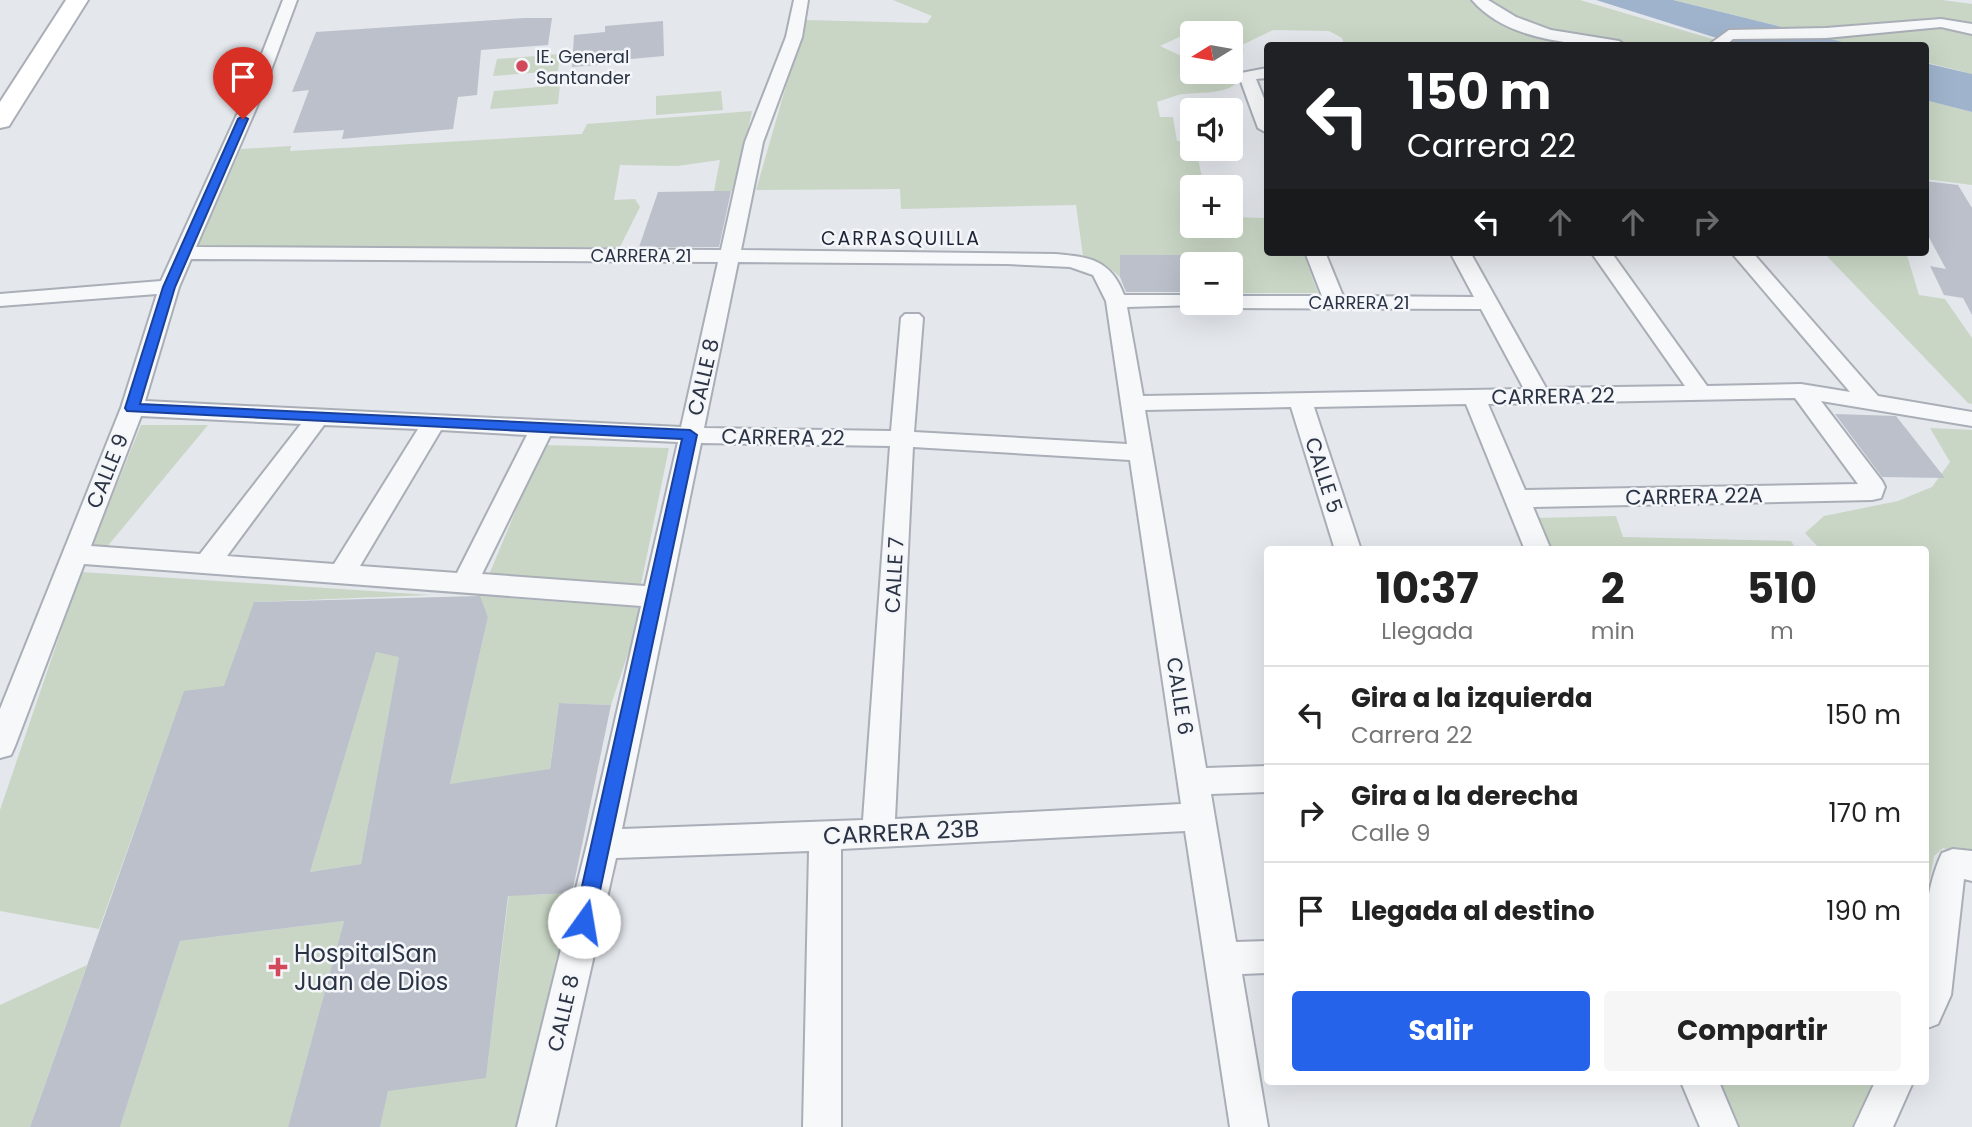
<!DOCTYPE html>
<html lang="es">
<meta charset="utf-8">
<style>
:root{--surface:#fff;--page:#f6f6f6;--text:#222;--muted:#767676;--line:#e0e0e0;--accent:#2563eb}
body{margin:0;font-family:Poppins,sans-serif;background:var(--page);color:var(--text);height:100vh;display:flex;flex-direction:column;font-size:26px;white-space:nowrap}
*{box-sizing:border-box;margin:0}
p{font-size:23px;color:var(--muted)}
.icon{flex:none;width:38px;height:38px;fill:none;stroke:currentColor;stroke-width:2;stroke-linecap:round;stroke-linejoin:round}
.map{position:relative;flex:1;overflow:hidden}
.details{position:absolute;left:1264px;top:546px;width:665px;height:539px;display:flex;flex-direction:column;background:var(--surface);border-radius:7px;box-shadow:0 7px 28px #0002}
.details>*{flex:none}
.hud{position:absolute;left:1264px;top:42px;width:665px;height:214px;border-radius:7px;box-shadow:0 7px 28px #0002;background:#202124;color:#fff;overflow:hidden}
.needle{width:46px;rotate:259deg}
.buttons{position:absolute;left:1180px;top:21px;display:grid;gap:14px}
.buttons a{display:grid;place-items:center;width:63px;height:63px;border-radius:7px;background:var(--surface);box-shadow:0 7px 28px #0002;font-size:35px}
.pin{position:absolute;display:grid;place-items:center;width:60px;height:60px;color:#fff;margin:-72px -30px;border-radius:50% 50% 50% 0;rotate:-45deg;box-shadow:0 0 7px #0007}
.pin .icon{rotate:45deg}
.me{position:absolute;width:77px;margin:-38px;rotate:13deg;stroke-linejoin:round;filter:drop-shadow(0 0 5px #0008)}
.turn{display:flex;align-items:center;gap:24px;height:147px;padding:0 28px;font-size:32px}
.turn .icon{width:91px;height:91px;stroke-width:2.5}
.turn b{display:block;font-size:49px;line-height:60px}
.lanes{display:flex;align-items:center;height:66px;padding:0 28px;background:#0003;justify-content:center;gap:35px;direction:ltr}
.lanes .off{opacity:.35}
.eta{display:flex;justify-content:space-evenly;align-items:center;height:119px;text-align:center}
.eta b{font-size:42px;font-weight:700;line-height:49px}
.button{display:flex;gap:14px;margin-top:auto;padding:14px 28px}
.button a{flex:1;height:80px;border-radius:7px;background:var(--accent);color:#fff;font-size:28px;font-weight:700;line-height:80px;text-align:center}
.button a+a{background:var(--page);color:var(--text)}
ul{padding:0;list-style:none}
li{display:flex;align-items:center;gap:21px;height:98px;padding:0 28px;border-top:2px solid var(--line)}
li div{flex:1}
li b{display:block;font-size:26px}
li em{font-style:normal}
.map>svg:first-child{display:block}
.green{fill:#c9d6c5}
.water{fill:#9fb4cc}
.building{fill:#bbc0ca;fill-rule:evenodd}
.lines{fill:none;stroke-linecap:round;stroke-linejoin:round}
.street-casing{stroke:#a9aeb7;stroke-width:4}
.secondary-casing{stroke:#a9aeb7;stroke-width:4}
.street{fill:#f7f8fa;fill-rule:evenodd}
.secondary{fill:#fff;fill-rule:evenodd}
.route{fill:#2563eb;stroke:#184099;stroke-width:2}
.poi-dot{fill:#d1495b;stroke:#f4f6f9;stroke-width:2.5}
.labels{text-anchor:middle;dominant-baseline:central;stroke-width:5;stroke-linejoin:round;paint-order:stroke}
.far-poi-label{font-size:18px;fill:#2b3445;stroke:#f4f6f9;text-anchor:start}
.far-street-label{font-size:18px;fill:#2b3445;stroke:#f4f6f9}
.far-neighbourhood-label{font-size:19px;letter-spacing:2px;fill:#1d2536;stroke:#f4f6f9}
.street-label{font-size:21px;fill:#2b3445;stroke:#f4f6f9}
.near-street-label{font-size:24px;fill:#2b3445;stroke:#f4f6f9}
.near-poi-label{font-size:24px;fill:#2b3445;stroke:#f4f6f9;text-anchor:start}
</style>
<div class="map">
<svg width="1972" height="1127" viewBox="0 0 1972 1127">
<rect width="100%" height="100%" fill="#e4e7ec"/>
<!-- green -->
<path class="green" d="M893,0H1580L1733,45L1345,46L1342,38L1329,31L1273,30L1242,45L1244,51L1230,46V33L1190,32L1160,46L1192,61V72L1230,71L1242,77C1229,97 1198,91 1178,95C1171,97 1164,100 1157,102L1160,117H1173L1177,141H1192V149H1196L1204,187H1192V226H1230V217L1267,218V252H1303L1318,293H1236L1230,264H1227L1224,255H1121L1120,277L1106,265L1083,256L1076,205L901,209L900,189L756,190L805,20L927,23L932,16Z
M1673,0H1942L1972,4V74L1925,62V46L1855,45Z
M560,54L558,71L493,76L497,59Z
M560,85L558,104L490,109L494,91Z
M721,91L723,110L656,115V96Z
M1925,100L1972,112V185L1925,179Z
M752,111L735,191H714L720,160L677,166L620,165L614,200L635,199L640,207L620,247L196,249L241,149L291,146L290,151L582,134L587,124Z
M1823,252H1906L1919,295L1945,299L1972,338V404L1968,403Z
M141,425H208L106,548L93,544Z
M1930,428L1972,430V858L1943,848L1934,856L1925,905V550L1820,549L1805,533L1824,516L1898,501L1932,487L1950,462Z
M543,445L669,448L640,589L488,577Z
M1616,516L1623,537L1791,541L1796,549H1549L1537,518Z
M81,572L431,595L255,602L237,650L404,631L361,864L310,872L371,668L184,692L99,929L0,911V810Z
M479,596L643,608L611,705L559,703L532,895L574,893L516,1127H380L424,916L486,1077L524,773L436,846L488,617Z
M344,921L288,1127H120L180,941Z
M87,965L30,1127H0V1005Z
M1721,1082L1833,1084V1082H1873L1852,1127H1735Z"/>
<!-- water -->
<path class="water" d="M1596,0H1673L1855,45H1739Z
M1925,63L1972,74V112L1925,100Z"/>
<!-- building -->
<path class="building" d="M524,18H552L548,45L481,50L477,95L458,97L453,129L342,139L344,130L293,133L309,90L292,92L316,32Z
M663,21L664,56L598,62V65L572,67L574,35L605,32V26Z
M1925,181L1958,185L1972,208V315L1963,298L1944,295L1930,266L1946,269L1925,230Z
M714,191H731L719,247H639L658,192Z
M1120,255H1192V292H1126L1120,277Z
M1835,414L1896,416L1945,478L1882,477Z
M480,596L488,617L450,784L550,769L559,703L611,705L572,893L508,896L486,1078L388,1091L380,1127H288L344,921L180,941L120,1127H30L184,691L224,686L254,602ZM376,652L399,657L361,864L310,872Z"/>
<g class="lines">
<!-- street casing -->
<g class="street-casing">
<path id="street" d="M283,0H297L261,97L196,247L721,250L745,142L786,37L794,0H808L802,37L763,142L741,250L1056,254C1090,257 1111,260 1124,295H1192V303H1201L1199,305L1127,307L1143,396L1524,389L1481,309L1230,308L1220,303H1230V296H1322L1305,252H1325L1343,296L1474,297L1450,252H1470L1546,388L1685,386L1591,252H1611L1707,386L1801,384L1850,392L1731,252H1752L1878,396L1972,412V426L1821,401L1882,481L1885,487L1881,498L1872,500L1533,507L1551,550H1525L1466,404L1314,407L1361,550H1335L1291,407L1145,410L1206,768L1267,766V792L1211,794L1236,942L1267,941V973L1242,974L1268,1127H1230L1185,831L841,849V1127H803L809,851L616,858L555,1127H517L587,844L641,606L84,564L15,746L11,755L0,758V709L121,408L157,294L0,306V294L161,281L245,97ZM191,259L718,262L681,427L145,401L179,287ZM738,262L1007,264L1070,267L1093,275L1106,301L1127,444L914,432L923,318L919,314H905L901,318L891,431L704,428ZM1795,398L1858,484L1525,490L1488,404ZM141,416L301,424L200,554L91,546ZM324,425L418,429L334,564L227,556ZM441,430L527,435L457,573L360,566ZM550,436L678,442L645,586L482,574ZM701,443L890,446L863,820L622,829ZM913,447L1130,460L1181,804L895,819Z
M1472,0H1488L1516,17L1551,30L1619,41L1626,46C1577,46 1507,41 1472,0Z
M1941,19L1972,24V34L1941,27L1826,38L1733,39L1725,46H1707L1729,30L1826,28Z
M1267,68V78L1256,79L1267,106V133L1258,128L1239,76L1241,73Z
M1953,849L1972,851V881L1964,879L1951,995L1938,1024L1925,1029C1925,972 1917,906 1942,853Z
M1681,1082H1719L1738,1127H1700Z
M1875,1082H1913L1893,1127H1854Z"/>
</g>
<!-- secondary casing -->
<g class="secondary-casing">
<path id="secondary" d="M66,0H88L12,121L9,126L0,128V102Z"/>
</g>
<!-- street -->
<use href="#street" class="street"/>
<!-- secondary -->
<use href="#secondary" class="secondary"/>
</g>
<!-- route -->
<path class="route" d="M243,116L248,119L175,287L140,404L690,430L697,435L592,928L584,931L577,928L574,922L682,439L127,411L125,408L163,287L238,119Z"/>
<!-- markers -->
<g class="poi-dot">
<circle cx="522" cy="66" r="7"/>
<path d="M274.5 956.5h7v7h7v7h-7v7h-7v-7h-7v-7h7z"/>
</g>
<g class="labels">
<!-- far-poi labels -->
<g class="far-poi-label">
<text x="536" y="56">IE. General<tspan x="536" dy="21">Santander</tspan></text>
</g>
<!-- far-street labels -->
<g class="far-street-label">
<text x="641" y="255">CARRERA 21</text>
<text x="1359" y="302">CARRERA 21</text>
</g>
<!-- far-neighbourhood labels -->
<g class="far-neighbourhood-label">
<text x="901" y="238">CARRASQUILLA</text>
</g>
<!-- street labels -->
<g class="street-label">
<text transform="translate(703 377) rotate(-77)">CALLE 8</text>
<text transform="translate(1553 396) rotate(-1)">CARRERA 22</text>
<text transform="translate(783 437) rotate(1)">CARRERA 22</text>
<text transform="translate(107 471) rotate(-68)">CALLE 9</text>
<text transform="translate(1324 475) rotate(72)">CALLE 5</text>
<text transform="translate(1694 496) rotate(-1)">CARRERA 22A</text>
<text transform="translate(894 575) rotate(-87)">CALLE 7</text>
<text transform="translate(1180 696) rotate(81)">CALLE 6</text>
<text transform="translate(563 1013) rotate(-77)">CALLE 8</text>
</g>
<!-- near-street labels -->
<g class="near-street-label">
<text transform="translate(901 832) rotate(-3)">CARRERA 23B</text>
</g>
<!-- near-poi labels -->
<g class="near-poi-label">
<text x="294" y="953">HospitalSan<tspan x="294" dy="28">Juan de Dios</tspan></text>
</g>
</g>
</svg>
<div class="buttons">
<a><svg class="needle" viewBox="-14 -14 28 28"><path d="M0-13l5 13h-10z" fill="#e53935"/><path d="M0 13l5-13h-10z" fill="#767676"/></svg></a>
<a><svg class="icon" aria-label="sound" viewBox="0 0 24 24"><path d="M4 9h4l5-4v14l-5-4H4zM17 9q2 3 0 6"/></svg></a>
<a>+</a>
<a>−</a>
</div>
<div class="pin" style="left:243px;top:119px;background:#d93025"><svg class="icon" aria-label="arrive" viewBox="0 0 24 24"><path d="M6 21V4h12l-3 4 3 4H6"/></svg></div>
<svg class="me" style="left:584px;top:922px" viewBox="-20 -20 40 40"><circle r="19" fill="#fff"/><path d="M0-13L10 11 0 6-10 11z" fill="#2563eb"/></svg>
<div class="hud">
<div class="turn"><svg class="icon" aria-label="left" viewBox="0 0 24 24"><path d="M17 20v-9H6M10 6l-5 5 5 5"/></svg><div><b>150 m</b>Carrera 22</div></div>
<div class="lanes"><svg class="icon" aria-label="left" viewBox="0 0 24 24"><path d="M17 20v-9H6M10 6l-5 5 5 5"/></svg><svg class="icon off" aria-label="ahead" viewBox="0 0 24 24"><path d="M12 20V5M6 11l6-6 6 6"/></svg><svg class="icon off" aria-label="ahead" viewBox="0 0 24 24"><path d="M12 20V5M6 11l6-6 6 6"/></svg><svg class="icon off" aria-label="right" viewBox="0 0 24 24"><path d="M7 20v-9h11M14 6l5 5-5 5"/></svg></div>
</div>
<section class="details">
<div class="eta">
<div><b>10:37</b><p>Llegada</p></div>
<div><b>2</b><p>min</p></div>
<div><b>510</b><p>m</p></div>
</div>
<ul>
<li><svg class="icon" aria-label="left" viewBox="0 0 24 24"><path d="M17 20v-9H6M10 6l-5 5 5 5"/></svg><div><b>Gira a la izquierda</b><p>Carrera 22</p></div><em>150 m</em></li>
<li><svg class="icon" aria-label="right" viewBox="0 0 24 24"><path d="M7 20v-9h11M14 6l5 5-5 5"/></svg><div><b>Gira a la derecha</b><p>Calle 9</p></div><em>170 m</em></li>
<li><svg class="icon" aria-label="arrive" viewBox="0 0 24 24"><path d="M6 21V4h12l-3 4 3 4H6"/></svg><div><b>Llegada al destino</b></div><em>190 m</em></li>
</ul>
<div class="button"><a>Salir</a><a>Compartir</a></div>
</section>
</div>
